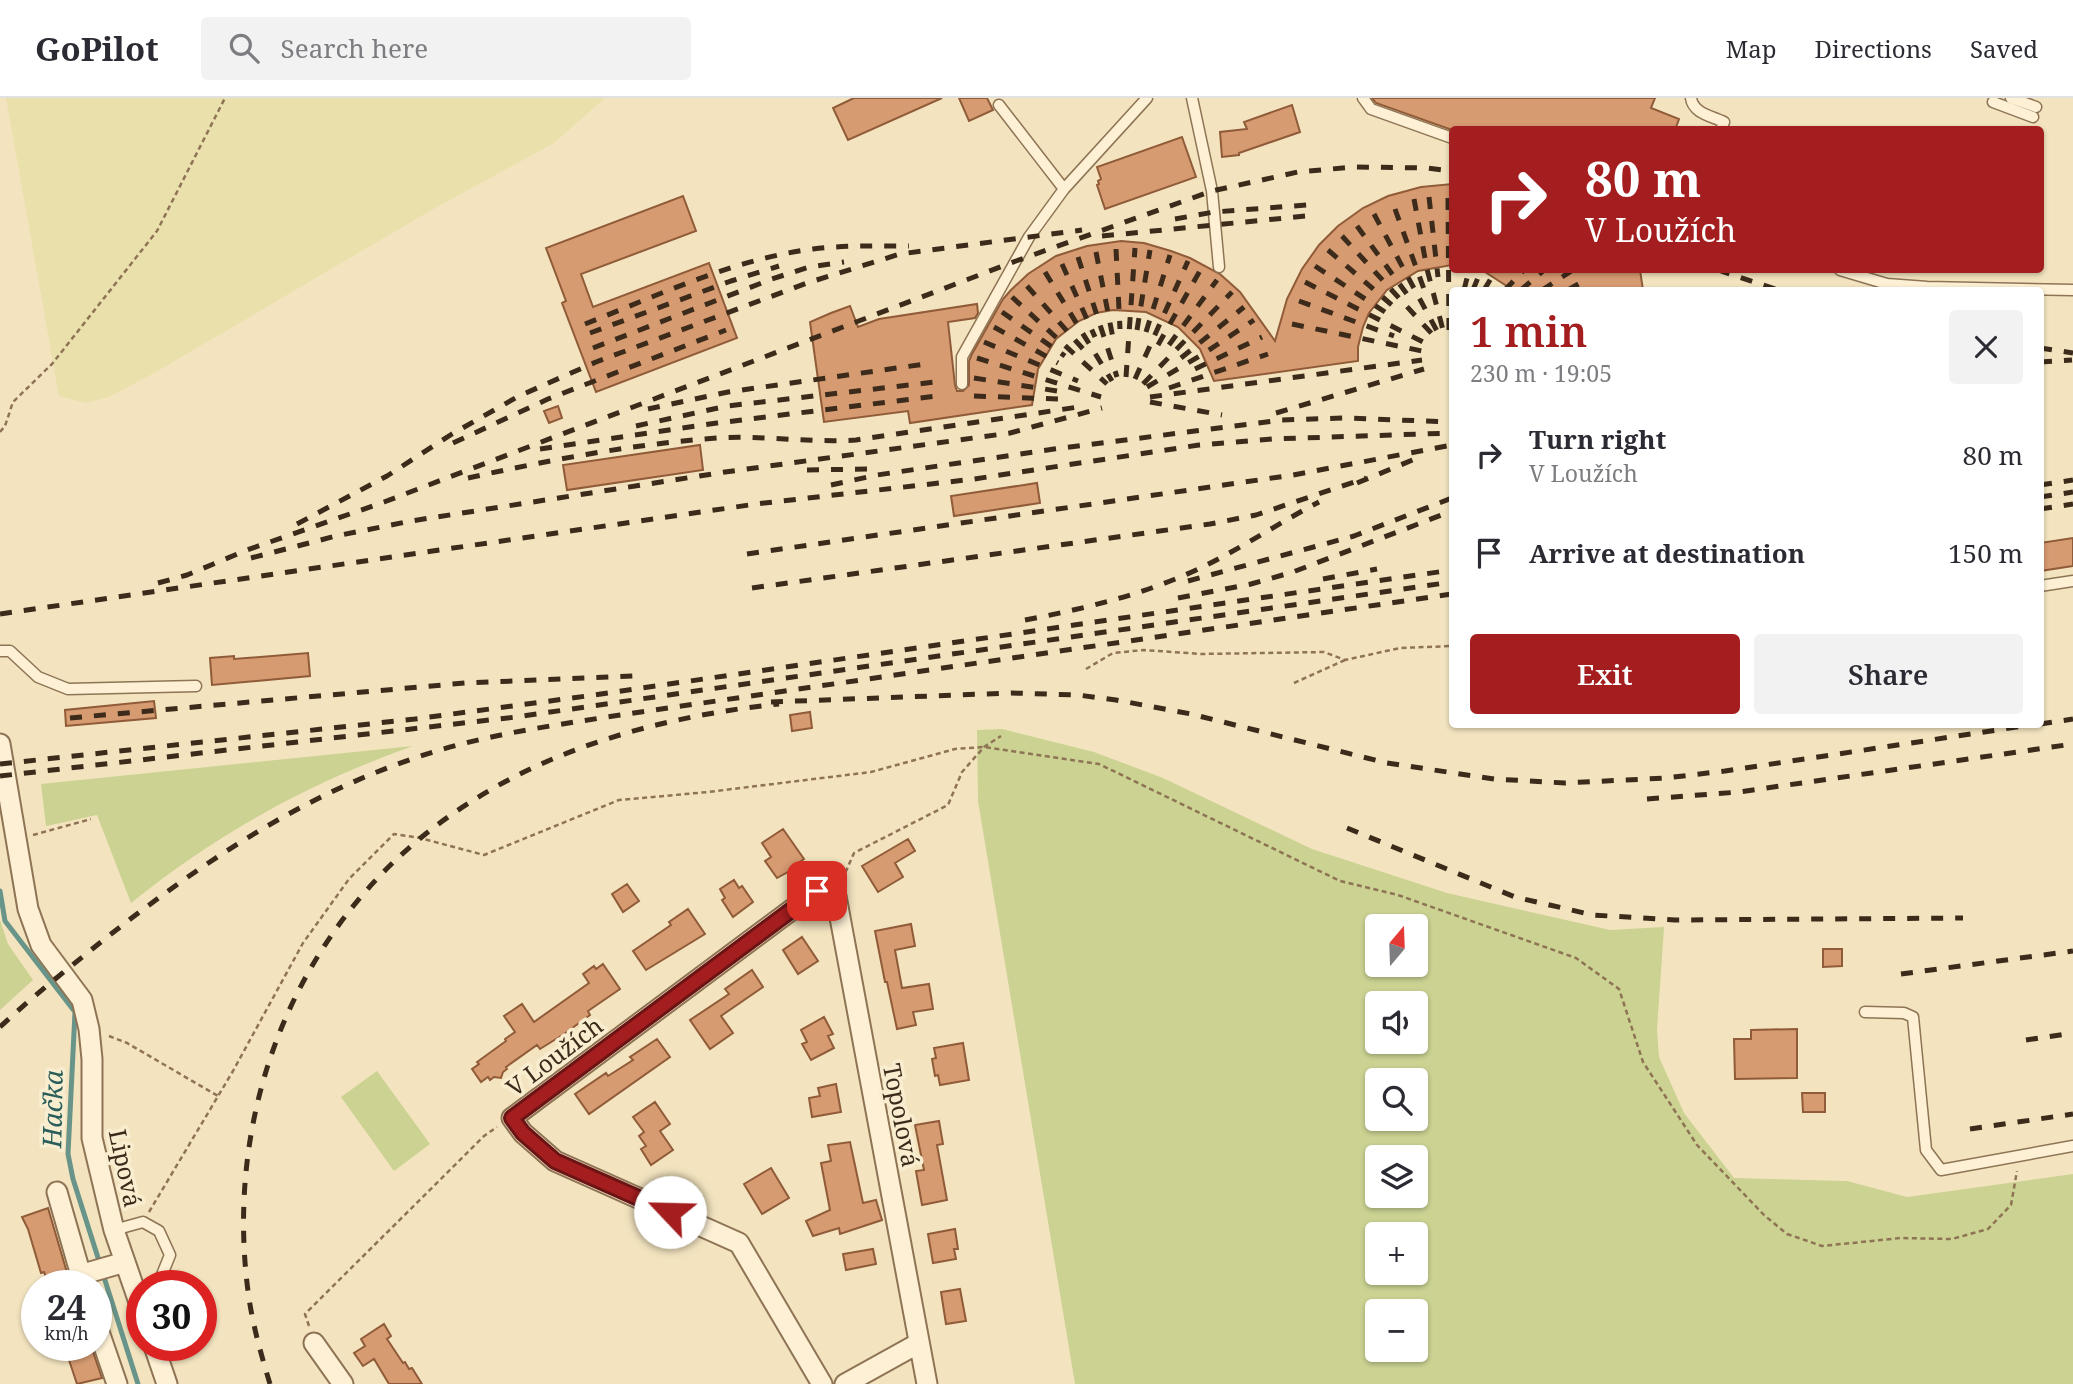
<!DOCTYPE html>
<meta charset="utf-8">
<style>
:root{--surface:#fff;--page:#f2f2f3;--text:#2b2b33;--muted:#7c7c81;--line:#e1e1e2;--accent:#a41e1f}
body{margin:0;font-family:"Noto Serif",serif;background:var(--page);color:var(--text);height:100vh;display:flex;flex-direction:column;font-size:26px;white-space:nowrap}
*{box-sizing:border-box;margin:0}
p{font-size:23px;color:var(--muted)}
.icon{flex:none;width:38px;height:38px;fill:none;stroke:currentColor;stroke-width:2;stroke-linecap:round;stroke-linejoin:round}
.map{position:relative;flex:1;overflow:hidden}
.panel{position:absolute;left:1449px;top:189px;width:595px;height:441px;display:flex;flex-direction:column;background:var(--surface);border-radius:7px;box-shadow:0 2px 5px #0004}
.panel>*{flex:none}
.hud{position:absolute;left:1449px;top:28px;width:595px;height:147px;border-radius:7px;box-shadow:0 2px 5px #0004;background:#a41e1f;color:#fff;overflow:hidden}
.needle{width:46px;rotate:19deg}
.fabs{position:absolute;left:1365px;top:816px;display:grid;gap:14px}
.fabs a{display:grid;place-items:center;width:63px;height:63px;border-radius:7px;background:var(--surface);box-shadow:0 2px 5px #0004;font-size:35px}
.speed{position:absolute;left:21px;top:1172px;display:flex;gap:14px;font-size:35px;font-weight:700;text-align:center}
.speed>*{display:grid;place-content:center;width:91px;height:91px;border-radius:50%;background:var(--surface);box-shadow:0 2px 5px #0004;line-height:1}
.speed small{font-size:18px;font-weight:400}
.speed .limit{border:10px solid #d22;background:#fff;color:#111}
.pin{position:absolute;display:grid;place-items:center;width:60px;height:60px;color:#fff;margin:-30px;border-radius:14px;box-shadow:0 4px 10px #0006}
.me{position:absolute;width:77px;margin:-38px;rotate:294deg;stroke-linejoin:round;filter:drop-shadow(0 0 5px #0008)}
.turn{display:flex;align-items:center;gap:24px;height:147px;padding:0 21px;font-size:32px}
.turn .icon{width:91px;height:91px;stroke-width:2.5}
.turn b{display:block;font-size:49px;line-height:60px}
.round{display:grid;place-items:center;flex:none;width:74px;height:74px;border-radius:7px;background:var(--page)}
.head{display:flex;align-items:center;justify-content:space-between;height:119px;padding:0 21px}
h1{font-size:42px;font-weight:600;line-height:52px;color:var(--accent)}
.action{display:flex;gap:14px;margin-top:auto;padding:14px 21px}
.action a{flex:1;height:80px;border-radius:7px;background:var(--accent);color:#fff;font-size:28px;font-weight:600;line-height:80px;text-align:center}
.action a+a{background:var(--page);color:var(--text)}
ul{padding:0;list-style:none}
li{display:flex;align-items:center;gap:21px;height:98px;padding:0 21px}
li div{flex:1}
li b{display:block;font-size:26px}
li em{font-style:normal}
header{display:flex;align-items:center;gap:42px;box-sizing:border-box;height:98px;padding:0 35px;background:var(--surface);border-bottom:2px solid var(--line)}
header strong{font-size:33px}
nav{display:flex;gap:38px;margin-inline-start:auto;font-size:24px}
.search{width:490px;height:63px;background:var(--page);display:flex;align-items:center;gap:18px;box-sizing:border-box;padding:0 24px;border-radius:7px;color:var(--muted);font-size:26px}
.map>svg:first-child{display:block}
.farmland{fill:#eae0ac}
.green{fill:#cbd292;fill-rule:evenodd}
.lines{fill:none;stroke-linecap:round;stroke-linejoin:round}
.stream{stroke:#699489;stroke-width:5}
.building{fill:#d69b71;stroke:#905b38;stroke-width:2}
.lane-casing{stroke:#8e7455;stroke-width:13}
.street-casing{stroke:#8e7455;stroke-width:23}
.path{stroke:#8e7455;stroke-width:2.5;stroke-dasharray:5 3.5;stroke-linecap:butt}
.lane{stroke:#fdf0d4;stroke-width:10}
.street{stroke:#fdf0d4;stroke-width:19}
.rail{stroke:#3c2b1b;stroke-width:5;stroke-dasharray:12 12;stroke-linecap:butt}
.route-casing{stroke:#6b1414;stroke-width:18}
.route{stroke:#a41e1f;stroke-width:12}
.labels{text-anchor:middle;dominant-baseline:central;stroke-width:7;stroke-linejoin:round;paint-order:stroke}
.street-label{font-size:24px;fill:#3c2b1b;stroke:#f9edd0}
.water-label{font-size:26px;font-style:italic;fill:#295e5a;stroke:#f9edd0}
</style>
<header>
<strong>GoPilot</strong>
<div class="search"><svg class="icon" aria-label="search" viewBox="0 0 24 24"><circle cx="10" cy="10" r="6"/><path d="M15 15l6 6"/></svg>Search here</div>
<nav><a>Map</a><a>Directions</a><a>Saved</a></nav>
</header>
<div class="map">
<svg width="2073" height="1286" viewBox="0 0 2073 1286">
<rect width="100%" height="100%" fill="#f3e4bf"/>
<!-- farmland -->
<path class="farmland" d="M6,0H605L554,45L428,114L156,274L109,299L86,305L59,298Z"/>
<!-- green -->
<path class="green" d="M1002,631L1094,654L1163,680L1312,751L1447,795L1610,832L1664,829L1657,932L1659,959L1684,1015L1734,1080L1847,1083L1907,1099L2073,1076V1286H1075L978,703L977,632ZM1377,828H1416V866H1377ZM1377,905H1416V943H1377ZM1377,982H1416V1020H1377ZM1377,1059H1416V1097H1377ZM1377,1136H1416V1174H1377ZM1377,1213H1416V1251H1377Z
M413,648C307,686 218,735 131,805L97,717L46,728L41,686Z
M0,822L8,846L33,882L0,912Z
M377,973L430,1046L394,1073L341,999Z"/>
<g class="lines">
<!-- stream -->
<path class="stream" d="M0,793L5,823L75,914L68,1056L73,1081L100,1166
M103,1176L138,1286"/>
</g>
<!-- building -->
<path class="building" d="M854,0H942L848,42L833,10Z
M959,0H987L993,12L969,23Z
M1372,0H1655L1651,10L1679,21L1675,32H1452L1376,5Z
M1292,7L1300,34L1239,55V57L1222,59L1220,34L1247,31L1244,24Z
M1182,39L1196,79L1105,111L1097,87L1099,86L1098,83L1101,81L1097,69Z
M1452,86V167L1418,173L1387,192L1369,215L1363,229L1358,249V263L1214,283L1200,251L1178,229L1146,214L1113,212L1096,215L1079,223L1056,241L1038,271L1032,307L910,325L908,313L824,324L810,224L831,215L850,208L858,229L879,221L977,206L978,215L975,220L948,224L955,287L957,293H963L969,287V263L972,256L1003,201L1011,192L1028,176L1056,158L1087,148L1121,143L1144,145L1171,153L1190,160L1220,176L1240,194L1275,243L1287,201L1302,171L1319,147L1338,128L1363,110L1388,98L1421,89Z
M683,98L696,133L581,176L593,209L709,165L737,240L596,294L562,205L566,203L546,150Z
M1482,172H1640L1643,192H1513Z
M558,308L562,320L549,325L544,313Z
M700,347L703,372L567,392L563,367Z
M1037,385L1040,405L954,418L951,398Z
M2073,440V468L2040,473V445Z
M308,555L310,578L212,587L210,560L234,558V561Z
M154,603L156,620L66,628L65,612Z
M810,614L812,630L792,633L790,617Z
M783,731L804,761L794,768L795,770L777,780L765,763L771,759L762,745Z
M908,741L915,753L895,765L903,779L878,794L862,768Z
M734,782L739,790L742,788L753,804L733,819L722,802L725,800L720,791Z
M627,786L639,803L623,814L612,796Z
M688,811L705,836L646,872L633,853L671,827L669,824Z
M911,826L915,848L895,852L902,890L929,886L933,911L913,914L916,927L897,931L887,884H885L875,833Z
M802,839L818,863L798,876L783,852Z
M1823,851H1842V868L1823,869Z
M603,866L620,891L588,913L590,917L564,936L540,951L537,947L506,969L507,971L503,974L501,980L494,979L490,982L488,979L481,984L472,971L479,966L477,964L506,943L505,941L515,934L504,918L522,906L534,924L589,885L583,876L594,868L596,871Z
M752,872L763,889L721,918L733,935L710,951L690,922L729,896L725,891Z
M824,919L833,936L828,938L834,950L811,962L802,946L807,944L801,932Z
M1797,931V980L1735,981L1734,941H1751V932Z
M657,941L670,959L589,1016L575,996L606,975L608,978L633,962L630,959Z
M963,945L969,982L940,987L938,977L935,978L932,961L936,960L934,950Z
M836,986L841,1014L812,1019L809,1000L820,998L818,990Z
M1802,995H1825V1014H1803Z
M655,1004L670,1026L660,1033L673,1052L651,1067L641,1051L646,1048L639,1038L644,1034L633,1019Z
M939,1023L943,1046L937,1047L947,1102L922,1107L916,1073L924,1072L915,1027Z
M850,1044L863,1105L876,1102L882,1122L840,1136L839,1130L813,1138L806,1123L830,1112L821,1065L831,1063L828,1047Z
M771,1070L789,1100L762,1116L744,1086Z
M48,1110L68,1178L48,1185L44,1174L41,1175L28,1131L22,1119Z
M955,1131L958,1151H954L956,1161L933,1165L928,1136Z
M873,1151L876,1166L846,1172L843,1156Z
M960,1191L966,1223L946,1226L941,1194Z
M384,1226L391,1238L387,1241L403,1265L405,1264L409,1271L412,1270L422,1286H389L374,1261L363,1268L354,1255L365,1248L361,1241Z
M69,1248H91L102,1280L77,1286L68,1259L74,1257Z"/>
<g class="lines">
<!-- lane casing -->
<g class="lane-casing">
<path id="lane" d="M1192,0L1212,93L1219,169
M1363,0L1371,11L1452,40
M1691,0C1693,15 1711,18 1724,24L1721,32
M2011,0L2036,9
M1993,4L2033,19
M999,7L1064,91
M1840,172L1887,186L1927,189L2073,192
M962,286V259L1029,139L1064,91L1147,0
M2040,488L2073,483
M0,553H10L38,579L68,591L196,588
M1865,914L1904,915L1913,919L1926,1052L1941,1072L2073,1048
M114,1132L143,1124L159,1133L170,1157L159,1184L151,1188"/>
</g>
<!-- street casing -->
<g class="street-casing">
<path id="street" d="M0,646L28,811L41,847L82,902L89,931L92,961V1040L114,1132L142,1213
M57,1094L84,1188
M80,1177L125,1164
M96,1225L117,1286
M314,1245L343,1286
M154,1248L167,1286
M822,1286L739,1145L555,1063L523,1035L512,1020L817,793L836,798L927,1286
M845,1286L919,1245"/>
</g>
<!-- path -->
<path class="path" d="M0,334L5,328L13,304L52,266L157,133L225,0
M1086,571L1113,555L1144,552L1201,556L1324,554L1345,562L1400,550L1452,548
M1294,585L1345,562
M33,737L91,721
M842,782L854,755L948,707L962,674L984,649L1001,638
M109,938L127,945L218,998
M149,1114L233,973L303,845L349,781L394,736L420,740L484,757L619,702L708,694L871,674L955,651L984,649L1099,666L1340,783L1398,797L1576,860L1619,891L1643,964L1697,1047L1764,1117L1787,1136L1822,1148L1901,1140L1952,1141L1988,1131L2011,1107L2017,1073
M309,1228L305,1216L484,1038L497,1029"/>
<!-- lane -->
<use href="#lane" class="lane"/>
<!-- street -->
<use href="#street" class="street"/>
<!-- rail -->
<path class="rail" d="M1429,99L1438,179
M1448,100L1449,232
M1414,101L1427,171L1443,232
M1395,111L1425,194
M1374,116L1437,233
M1175,121L1214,114L1307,107
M1357,128L1409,199
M1102,138L1306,118
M1342,138L1433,237
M1116,151L1120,231
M1328,152L1400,214
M1096,154L1113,240
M1078,159L1117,279
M1062,166L1095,239
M1315,168L1385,214
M1718,172L1778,192
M1045,174L1112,283
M1305,184L1425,245
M1027,188L1083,251
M1464,192L1469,172
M1473,192L1481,172
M1484,192L1496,172
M1505,192L1524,172
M1521,192L1544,172
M1542,192L1573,172
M1568,192L1587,181
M1012,199L1107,286
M1299,203L1394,238
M1002,214L1065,258
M585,226C659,197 734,161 813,151C845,147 877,148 909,148
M1292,226L1422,253
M994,229L1058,265
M1137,232L1150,152
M1146,234L1170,157
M590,235L731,183L779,168
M984,244L1078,283
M1158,247L1201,171
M1169,247L1217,182
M593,250L772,181L809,169L844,164
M2040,250L2073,255
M977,260L1101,299
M1181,260L1244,209
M2040,264L2072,262
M1195,271L1262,239
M1126,279L1135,150
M974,280L1057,293
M1135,281L1188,163
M1143,286L1232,194
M1147,289L1203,256L1254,222
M1169,290L1268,256
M974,298L1058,301
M1150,299L1422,262
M1150,304L1222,317
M648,311L728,294L932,265
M1276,315L1424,271
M636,328L727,308L935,284
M453,345L548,301L726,232
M540,351L717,325L937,298
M807,372L870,371
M468,380C550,362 633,346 717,340C763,337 809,345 856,342L1085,308
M1357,385L1415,361
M831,387L877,377L1054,351L1282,322L1345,320L1452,324
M2040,387L2073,382
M2040,399L2073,394
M2040,411L2073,406
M297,426L387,378L452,336L519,298L596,264L807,185L900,156L1082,132
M747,456L1293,377L1452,347
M251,460L336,438L411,423L725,374L1010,335L1102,310
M1323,481L1377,471
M1188,483L1354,438L1452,400
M158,485L187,477L247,452L384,404L1016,163L1212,93L1298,74L1354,69L1426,70L1452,73
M752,490L1210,426L1256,417L1366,380
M1178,500L1251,486L1293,474L1452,413
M0,516L756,406L974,381L1199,347L1272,341L1452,335
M1025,522C1093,509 1159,493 1220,460C1254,442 1286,421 1319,404
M771,604L1011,595L1078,597L1116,602L1191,616L1387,665L1494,681L1565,685L1666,680L1725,673L2037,626
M70,620L465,585L635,578
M2040,626L2073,621
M0,666L415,621L587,598L1452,472
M0,678L516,619L1452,484
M1647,701L1739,694L2073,646
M1347,730L1515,799L1593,817L1675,822L1963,820
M1901,876L2073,853
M0,929C34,897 70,869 106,840C200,766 298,700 412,661C480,637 550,628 620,617L1452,496
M2026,942L2073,935
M1970,1031L2073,1016
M270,1286C261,1256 252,1225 248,1193C223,1002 304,809 469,705C560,646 672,617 779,606"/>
</g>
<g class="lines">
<!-- route casing -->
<g class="route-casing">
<path id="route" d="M670,1114L555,1063L523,1035L512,1020L817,793"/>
</g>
<!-- route -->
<use href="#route" class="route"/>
</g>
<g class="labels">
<!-- street labels -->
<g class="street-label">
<text transform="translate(554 958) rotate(-37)">V Loužích</text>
<text transform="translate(902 1017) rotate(79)">Topolová</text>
<text transform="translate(126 1070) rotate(78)">Lipová</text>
</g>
<!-- water labels -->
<g class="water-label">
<text transform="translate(52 1011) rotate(-89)">Hačka</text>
</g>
</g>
</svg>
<div class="fabs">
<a><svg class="needle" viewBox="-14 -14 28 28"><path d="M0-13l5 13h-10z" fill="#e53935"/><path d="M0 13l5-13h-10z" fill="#7c7c81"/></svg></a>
<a><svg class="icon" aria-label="sound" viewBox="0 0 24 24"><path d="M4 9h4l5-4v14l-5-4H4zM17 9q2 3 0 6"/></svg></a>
<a><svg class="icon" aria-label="search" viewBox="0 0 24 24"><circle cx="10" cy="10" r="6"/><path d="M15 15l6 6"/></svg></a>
<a><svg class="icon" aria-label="layers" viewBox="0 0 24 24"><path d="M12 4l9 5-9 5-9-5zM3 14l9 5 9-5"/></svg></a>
<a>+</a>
<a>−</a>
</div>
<div class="speed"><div>24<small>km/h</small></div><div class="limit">30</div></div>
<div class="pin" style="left:817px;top:793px;background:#d93025"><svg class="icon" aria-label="arrive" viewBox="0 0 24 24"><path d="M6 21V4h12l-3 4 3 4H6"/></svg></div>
<svg class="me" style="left:670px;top:1114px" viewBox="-20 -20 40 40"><circle r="19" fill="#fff"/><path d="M0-13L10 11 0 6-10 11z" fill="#a41e1f"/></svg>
<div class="hud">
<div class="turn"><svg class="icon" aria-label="right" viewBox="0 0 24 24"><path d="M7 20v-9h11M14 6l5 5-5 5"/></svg><div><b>80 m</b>V Loužích</div></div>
</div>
<section class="panel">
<div class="head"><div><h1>1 min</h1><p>230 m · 19:05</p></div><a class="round"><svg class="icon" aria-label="close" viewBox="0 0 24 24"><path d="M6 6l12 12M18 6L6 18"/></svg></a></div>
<ul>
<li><svg class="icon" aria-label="right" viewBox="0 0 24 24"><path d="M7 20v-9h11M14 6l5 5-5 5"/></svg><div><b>Turn right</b><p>V Loužích</p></div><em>80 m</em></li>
<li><svg class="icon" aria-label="arrive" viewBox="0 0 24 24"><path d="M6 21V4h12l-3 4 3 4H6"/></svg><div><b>Arrive at destination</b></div><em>150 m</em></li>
</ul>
<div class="action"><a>Exit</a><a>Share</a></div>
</section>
</div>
